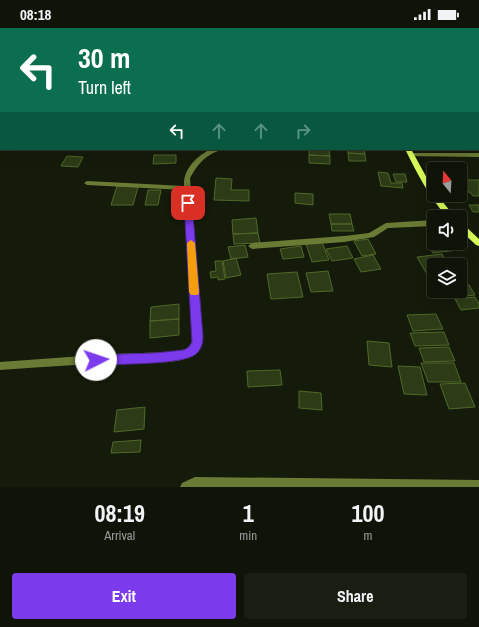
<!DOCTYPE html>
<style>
:root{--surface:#101408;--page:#191d12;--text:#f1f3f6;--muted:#9c9e9c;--line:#303329;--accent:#7c3aed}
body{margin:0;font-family:"Archivo Narrow",sans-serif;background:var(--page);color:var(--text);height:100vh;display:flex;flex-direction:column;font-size:15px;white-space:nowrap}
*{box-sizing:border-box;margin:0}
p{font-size:13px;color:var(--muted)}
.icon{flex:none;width:22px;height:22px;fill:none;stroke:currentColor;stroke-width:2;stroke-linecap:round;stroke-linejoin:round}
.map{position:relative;height:459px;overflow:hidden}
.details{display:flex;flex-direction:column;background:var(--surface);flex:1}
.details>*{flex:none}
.hud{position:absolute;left:0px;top:0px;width:479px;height:122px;box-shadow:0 4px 16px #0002,0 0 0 1px var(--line);background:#0b6e4f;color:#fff;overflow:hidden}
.needle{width:26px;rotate:342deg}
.buttons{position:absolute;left:427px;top:134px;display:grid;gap:8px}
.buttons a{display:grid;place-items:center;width:40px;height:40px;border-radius:4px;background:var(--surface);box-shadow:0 4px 16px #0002,0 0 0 1px var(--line);font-size:20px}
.pin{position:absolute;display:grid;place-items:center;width:34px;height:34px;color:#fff;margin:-17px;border-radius:8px;box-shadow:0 2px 6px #0006}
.me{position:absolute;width:44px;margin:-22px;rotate:86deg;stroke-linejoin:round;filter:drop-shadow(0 0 3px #0008)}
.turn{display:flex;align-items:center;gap:14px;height:84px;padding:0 12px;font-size:18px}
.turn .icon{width:52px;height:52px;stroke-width:2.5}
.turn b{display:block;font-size:28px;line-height:34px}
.lanes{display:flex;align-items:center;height:38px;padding:0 12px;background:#0003;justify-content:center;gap:20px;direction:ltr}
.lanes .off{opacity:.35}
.eta{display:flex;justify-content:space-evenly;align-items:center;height:68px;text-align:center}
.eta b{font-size:24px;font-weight:700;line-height:28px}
.cta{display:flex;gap:8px;margin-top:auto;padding:8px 12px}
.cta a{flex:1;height:46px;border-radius:4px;background:var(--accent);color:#fff;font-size:16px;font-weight:700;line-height:46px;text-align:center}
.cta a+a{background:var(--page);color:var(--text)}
.status{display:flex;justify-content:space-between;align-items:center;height:28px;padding:0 20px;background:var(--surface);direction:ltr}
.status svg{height:11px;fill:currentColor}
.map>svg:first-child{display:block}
.building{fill:#2d3c17;stroke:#4f6928}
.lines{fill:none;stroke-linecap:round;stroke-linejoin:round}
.lane{fill:#6a7b35;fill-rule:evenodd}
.street{fill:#6a7b35;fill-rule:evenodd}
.secondary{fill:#daff5c;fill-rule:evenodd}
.route{fill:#7c3aed;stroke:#51269a}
.slow{fill:#f59e0b}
</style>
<div class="status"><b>08:18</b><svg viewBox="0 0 49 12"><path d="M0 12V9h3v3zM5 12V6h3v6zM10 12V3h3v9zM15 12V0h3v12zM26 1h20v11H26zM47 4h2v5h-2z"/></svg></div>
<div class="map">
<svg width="479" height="459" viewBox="0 0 479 459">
<rect width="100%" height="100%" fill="#151b0b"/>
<!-- building -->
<path class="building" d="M309,121H329L330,128L309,127Z
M347,121H364L365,126L348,125Z
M348,125L365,126L366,133H349Z
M154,127H176V135L153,136Z
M309,127L330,128V136L309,135Z
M67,128L83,129L78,139L61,138Z
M378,144L388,145L391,155H402L403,160L381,158Z
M393,146H405L407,154H396Z
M216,150L232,151L231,162H249V173L214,172Z
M460,152H479V168H473L470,164H460Z
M117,158L138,159L133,177H111Z
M148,162H161L158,177H145Z
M295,165L313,166V177L295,175Z
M469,177H479V184H473Z
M329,186H350L352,196H331Z
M256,190L258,205L233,206L232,192Z
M331,196H352L354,203H332Z
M258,205L260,215L234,216L233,206Z
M368,211L376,226L362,228L354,213Z
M460,212L466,221L433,225L426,215H460Z
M322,214L329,232L312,234L306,216Z
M245,217L248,229L231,231L228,219Z
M301,218L304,229L283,231L280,221Z
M347,218L353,230L332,233L326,221Z
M442,226L445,231L454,230L459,237H434V253H431L417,229Z
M373,227L381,241L361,244L354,231Z
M236,230L241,247L226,250L223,233Z
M215,233H222L225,251L218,252V249L211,250L210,244L216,243Z
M460,238L467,249L460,250Z
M328,243L333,263L311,264L306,245Z
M297,244L303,269L271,271L267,246Z
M469,257L475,267L456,269L453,263H460V258Z
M475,269L479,276V280L461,282L455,271Z
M179,276V291L150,293L151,279Z
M436,286L443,301L413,303L407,287Z
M179,291V307L150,310V293Z
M444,304L449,317L415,318L410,305Z
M367,313L389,315L392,339L369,337Z
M449,319L455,333L424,334L419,320Z
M421,335H454L461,354H428Z
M398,338L420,339L427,367L404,366Z
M280,342L282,357L248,359L247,343Z
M465,355L475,379L449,381L440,356Z
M299,363L321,365L322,382L299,380Z
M145,379L144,401L114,404L117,382Z
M141,412L140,424L111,425L113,414Z"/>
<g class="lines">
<!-- lane -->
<path class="lane" d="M411,125H479V129L409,128V126Z"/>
<!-- street -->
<path class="street" d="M211,121H222C219,123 214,124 210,127C201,132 195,141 190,150L203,309C201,317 198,325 190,329C173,337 145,334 126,334C84,336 42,339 0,342V334L110,326L173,324L186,321L191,316L193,309L184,162L87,157L84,155L87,153L184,158C183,141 197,128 211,121Z
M434,192V198L388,200L374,209L344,214L252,221L248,218L252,215L344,208L369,205L386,195Z
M195,449L479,452V459H180L182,455Z"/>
<!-- secondary -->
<path class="secondary" d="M299,0H303V1H299Z
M405,121H411L434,163V167H437L455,189H447C429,169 417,145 405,121Z
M460,195L463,196L479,211V218L476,217L460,202Z"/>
</g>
<!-- route -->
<path class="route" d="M188,172L192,175L203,309C203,315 201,322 196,326C184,337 115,336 96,337L92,335L90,332L92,328L96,327L155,325L184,322L189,319L192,314L184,175Z"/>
<!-- slow -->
<path class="slow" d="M191,212L195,215L199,264L198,267H191L189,264L187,215Z"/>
</svg>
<div class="buttons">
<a><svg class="needle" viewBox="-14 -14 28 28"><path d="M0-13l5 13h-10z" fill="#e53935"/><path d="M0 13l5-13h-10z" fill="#9c9e9c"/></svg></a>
<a><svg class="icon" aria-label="sound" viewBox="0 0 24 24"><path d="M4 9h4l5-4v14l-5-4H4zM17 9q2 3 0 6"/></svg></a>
<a><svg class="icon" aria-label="layers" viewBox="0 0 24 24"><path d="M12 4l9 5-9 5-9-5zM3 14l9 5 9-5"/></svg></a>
</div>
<div class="pin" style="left:188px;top:175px;background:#d93025"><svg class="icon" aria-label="arrive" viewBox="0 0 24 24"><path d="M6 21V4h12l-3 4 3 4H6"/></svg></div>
<svg class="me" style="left:96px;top:332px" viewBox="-20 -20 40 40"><circle r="19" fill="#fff"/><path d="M0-13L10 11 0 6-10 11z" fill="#7c3aed"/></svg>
<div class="hud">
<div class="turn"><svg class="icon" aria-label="left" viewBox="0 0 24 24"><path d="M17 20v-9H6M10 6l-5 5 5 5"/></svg><div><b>30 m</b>Turn left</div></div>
<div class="lanes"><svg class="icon" aria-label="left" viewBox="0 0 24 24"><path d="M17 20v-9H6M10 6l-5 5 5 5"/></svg><svg class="icon off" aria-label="ahead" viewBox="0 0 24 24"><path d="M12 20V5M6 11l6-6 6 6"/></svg><svg class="icon off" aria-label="ahead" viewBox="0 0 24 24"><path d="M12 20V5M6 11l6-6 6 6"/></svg><svg class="icon off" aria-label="right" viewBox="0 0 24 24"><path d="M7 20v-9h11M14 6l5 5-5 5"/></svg></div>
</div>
</div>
<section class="details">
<div class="eta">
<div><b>08:19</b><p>Arrival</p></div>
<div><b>1</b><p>min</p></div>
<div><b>100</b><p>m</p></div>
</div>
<div class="cta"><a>Exit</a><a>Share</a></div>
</section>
